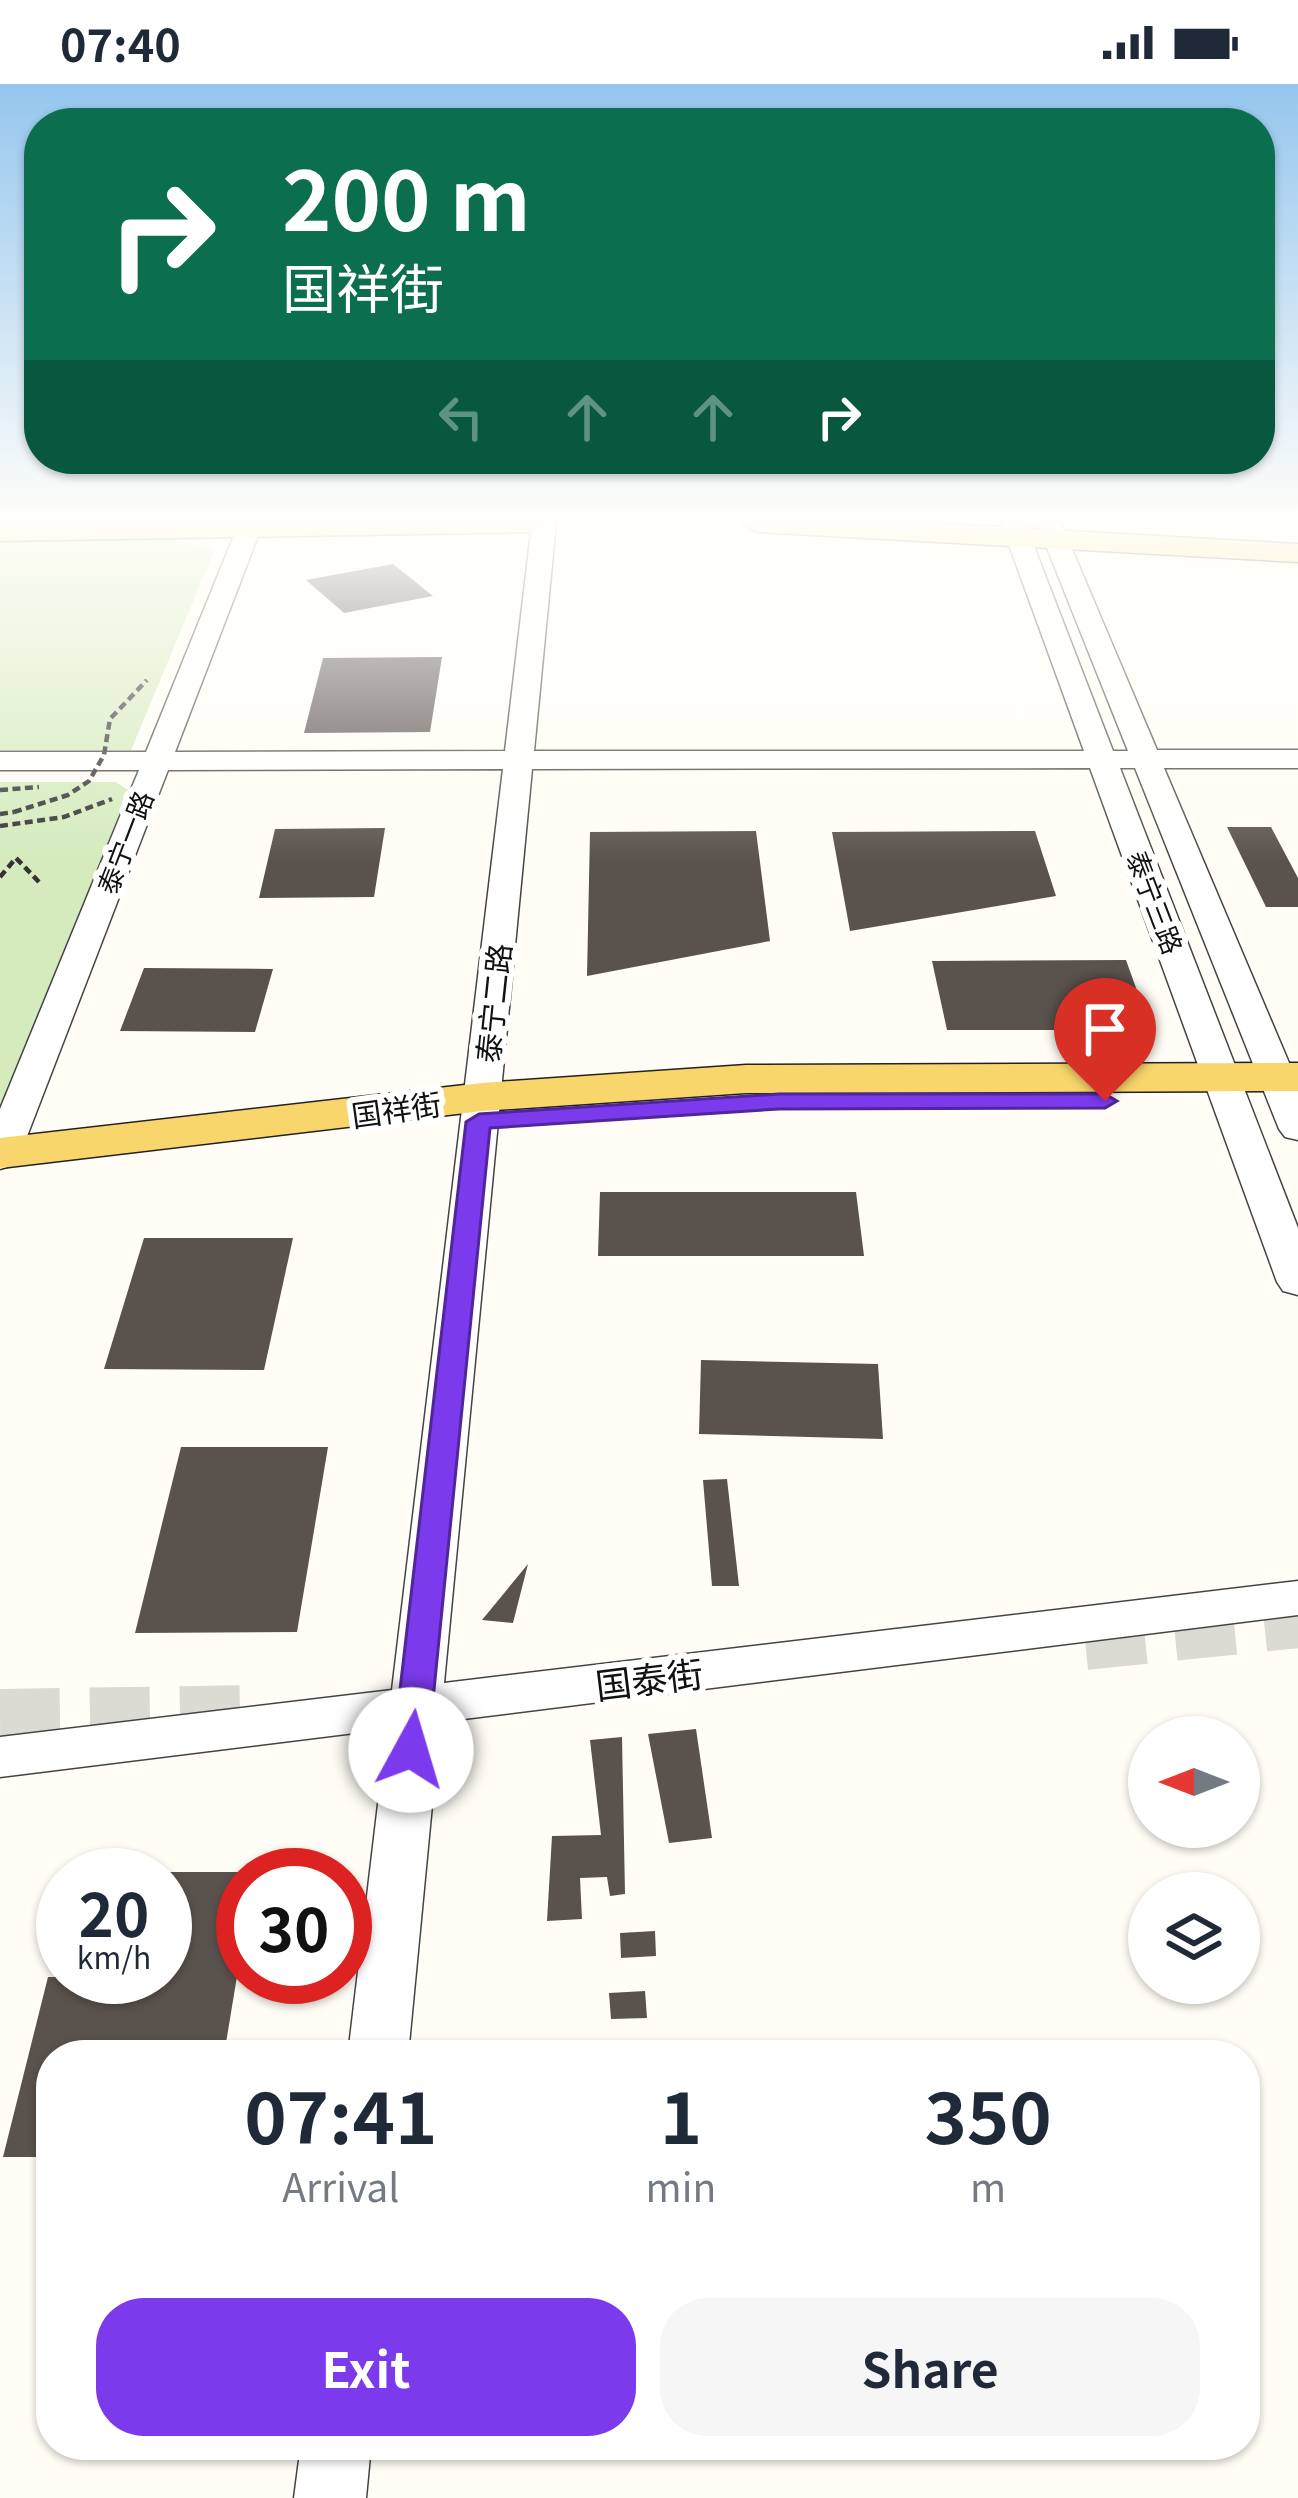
<!DOCTYPE html>
<meta charset="utf-8">
<style>
:root{--surface:#fff;--page:#f6f6f7;--text:#1f2937;--muted:#747a83;--accent:#7c3aed}
body{margin:0;font-family:Georgia,"Noto Sans SC",serif;background:var(--page);color:var(--text);height:100vh;display:flex;flex-direction:column;font-size:45px;white-space:nowrap}
*{box-sizing:border-box;margin:0}
p{font-size:39px;color:var(--muted)}
.icon{flex:none;width:66px;height:66px;fill:none;stroke:currentColor;stroke-width:2;stroke-linecap:round;stroke-linejoin:round}
.map{position:relative;flex:1;overflow:hidden}
.details{position:absolute;left:36px;top:1956px;width:1224px;height:420px;display:flex;flex-direction:column;background:var(--surface);border-radius:48px;box-shadow:0 3px 9px #0004}
.details>*{flex:none}
.hud{position:absolute;left:24px;top:24px;width:1251px;height:366px;border-radius:48px;box-shadow:0 3px 9px #0004;background:#0b6e4f;color:#fff;overflow:hidden}
.needle{width:78px;rotate:270deg}
.tools{position:absolute;left:1128px;top:1632px;display:grid;gap:24px}
.tools a{display:grid;place-items:center;width:132px;height:132px;border-radius:50%;background:var(--surface);box-shadow:0 3px 9px #0004;font-size:60px}
.speed{position:absolute;left:36px;top:1764px;display:flex;gap:24px;font-size:60px;font-weight:700;text-align:center}
.speed>*{display:grid;place-content:center;width:156px;height:156px;border-radius:50%;background:var(--surface);box-shadow:0 3px 9px #0004;line-height:1}
.speed small{font-size:30px;font-weight:400}
.speed .limit{border:18px solid #d22;background:#fff;color:#111}
.pin{position:absolute;display:grid;place-items:center;width:102px;height:102px;color:#fff;margin:-123px -51px;border-radius:50% 50% 50% 0;rotate:-45deg;box-shadow:0 0 12px #0007}
.pin .icon{rotate:45deg}
.me{position:absolute;width:132px;margin:-66px;rotate:6deg;stroke-linejoin:round;filter:drop-shadow(0 0 9px #0008)}
.turn{display:flex;align-items:center;gap:42px;height:252px;padding:0 60px;font-size:54px}
.turn .icon{width:156px;height:156px;stroke-width:2.5}
.turn b{display:block;font-size:84px;line-height:102px}
.lanes{display:flex;align-items:center;height:114px;padding:0 60px;background:#0003;justify-content:center;gap:60px;direction:ltr}
.lanes .off{opacity:.35}
.eta{display:flex;justify-content:space-evenly;align-items:center;height:204px;text-align:center}
.eta b{font-size:72px;font-weight:700;line-height:84px}
.button{display:flex;gap:24px;margin-top:auto;padding:24px 60px}
.button a{flex:1;height:138px;border-radius:48px;background:var(--accent);color:#fff;font-size:48px;font-weight:700;line-height:138px;text-align:center}
.button a+a{background:var(--page);color:var(--text)}
.status{display:flex;justify-content:space-between;align-items:center;height:84px;padding:0 60px;background:var(--surface);direction:ltr}
.status svg{height:33px;fill:currentColor}
.map>svg:first-child{display:block}
.green{fill:#d5ebbd}
.building{fill:#5a524d}
.lines{fill:none;stroke-linecap:round;stroke-linejoin:round}
.major-tunnel{stroke:#dbdad3;stroke-width:60;stroke-dasharray:60 30;stroke-linecap:butt}
.minor-casing{stroke:#444;stroke-width:3}
.major-casing{stroke:#222;stroke-width:3}
.path{stroke:#333;stroke-width:4.5;stroke-dasharray:8 4.5;stroke-linecap:butt}
.minor{fill:#fff;fill-rule:evenodd}
.major{fill:#f9d66b;fill-rule:evenodd}
.path-bridge{stroke:#333;stroke-width:4.5;stroke-dasharray:8 4.5;stroke-linecap:butt}
.route{fill:#7c3aed;stroke:#51269a;stroke-width:3}
.labels{text-anchor:middle;dominant-baseline:central;stroke-width:12;stroke-linejoin:round;paint-order:stroke}
.far-street-label{font-size:27px;fill:#111;stroke:#fff}
.street-label{font-size:30px;fill:#111;stroke:#fff}
.near-street-label{font-size:36px;fill:#111;stroke:#fff}
</style>
<div class="status"><b>07:40</b><svg viewBox="0 0 49 12"><path d="M0 12V9h3v3zM5 12V6h3v6zM10 12V3h3v9zM15 12V0h3v12zM26 1h20v11H26zM47 4h2v5h-2z"/></svg></div>
<div class="map">
<svg width="1298" height="2414" viewBox="0 0 1298 2414">
<rect width="100%" height="100%" fill="#fffdf5"/>
<!-- green -->
<path class="green" d="M171,455L215,465L131,666H0V458Z
M0,698H116L129,707L0,1034Z"/>
<!-- building -->
<path class="building" d="M393,480L433,512L344,529L306,496Z
M442,573L430,648L304,649L323,574Z
M1227,743H1271L1298,794V823H1266Z
M385,744L374,813L259,814L275,745Z
M756,747L770,857L587,892L590,748Z
M1035,747L1056,812L850,847L832,748Z
M1126,876L1140,915L1083,946H947L932,877Z
M144,884L273,885L255,948L120,947Z
M600,1108H856L864,1172H598Z
M144,1154H293L264,1286L104,1285Z
M701,1276L878,1280L883,1355L699,1350Z
M181,1363H328L297,1548L135,1549Z
M727,1395L739,1502H712L703,1396Z
M528,1480L513,1539L482,1536Z
M696,1645L712,1754L669,1759L648,1650Z
M622,1653L625,1810L610,1812L607,1793L580,1794L582,1835L547,1837L552,1752L601,1751L590,1656Z
M165,1788H243V1856L224,1971H51V2073H3L48,1893H165Z
M655,1847L656,1872L621,1874L620,1849Z
M645,1907L647,1934L611,1935L609,1909Z"/>
<g class="lines">
<!-- major-tunnel -->
<path class="major-tunnel" d="M1085,1556L1298,1534
M0,1635L254,1631"/>
<!-- minor casing -->
<g class="minor-casing">
<path id="minor" d="M239,439H263L175,668L505,667L532,439H556L534,667H1084L1001,439H1025L1113,667H1128L1037,439H1061L1157,666H1298V684H1164L1298,1000V1056L1285,1053L1279,1045L1135,684H1120L1298,1144V1211L1283,1207L1277,1198L1090,684L532,685L444,1599L1298,1497V1531L440,1638L408,1971H348L387,1645L0,1693V1653L392,1606L503,685L168,686L19,1073L14,1081L0,1085V1025L139,686H0V668H146Z
M301,2361H371L366,2414H294Z"/>
</g>
<!-- major casing -->
<g class="major-casing">
<path id="major" d="M0,439H549L534,448L0,457Z
M742,439H928L1298,460V478L757,448Z
M1298,979V1007L746,1009L482,1027L0,1084V1054L482,999L746,981Z"/>
</g>
<!-- path -->
<path class="path" d="M0,706L39,703
M0,730L14,728
M0,742L64,733L112,715
M0,793L16,774L39,798"/>
<!-- minor -->
<use href="#minor" class="minor"/>
<!-- major -->
<use href="#major" class="major"/>
<!-- path-bridge -->
<path class="path-bridge" d="M14,728L68,711L89,697L104,671L110,635L147,596"/>
</g>
<!-- sky -->
<linearGradient id="sky" x2="0" y2="1"><stop stop-color="#95c6ee"/><stop offset="0.56" stop-color="#fffefa"/><stop offset="1" stop-color="#fffefa" stop-opacity="0"/></linearGradient>
<rect width="1298" height="777" fill="url(#sky)"/>
<!-- route -->
<path class="route" d="M779,1010H1105L1117,1017L1105,1024L779,1025L490,1044L428,1666L423,1675L411,1679L399,1675L393,1666L466,1038L479,1030Z"/>
<g class="labels">
<!-- far-street labels -->
<g class="far-street-label">
<text transform="translate(124 758) rotate(-69)">泰宁一路</text>
<text transform="translate(1156 818) rotate(69)">泰宁三路</text>
</g>
<!-- street labels -->
<g class="street-label">
<text transform="translate(492 919) rotate(-84)">泰宁二路</text>
<text transform="translate(396 1024) rotate(-8)">国祥街</text>
</g>
<!-- near-street labels -->
<g class="near-street-label">
<text transform="translate(649 1593) rotate(-7)">国泰街</text>
</g>
</g>
</svg>
<div class="tools">
<a><svg class="needle" viewBox="-14 -14 28 28"><path d="M0-13l5 13h-10z" fill="#e53935"/><path d="M0 13l5-13h-10z" fill="#747a83"/></svg></a>
<a><svg class="icon" aria-label="layers" viewBox="0 0 24 24"><path d="M12 4l9 5-9 5-9-5zM3 14l9 5 9-5"/></svg></a>
</div>
<div class="speed"><div>20<small>km/h</small></div><div class="limit">30</div></div>
<div class="pin" style="left:1105px;top:1017px;background:#d93025"><svg class="icon" aria-label="arrive" viewBox="0 0 24 24"><path d="M6 21V4h12l-3 4 3 4H6"/></svg></div>
<svg class="me" style="left:411px;top:1666px" viewBox="-20 -20 40 40"><circle r="19" fill="#fff"/><path d="M0-13L10 11 0 6-10 11z" fill="#7c3aed"/></svg>
<div class="hud">
<div class="turn"><svg class="icon" aria-label="right" viewBox="0 0 24 24"><path d="M7 20v-9h11M14 6l5 5-5 5"/></svg><div><b>200 m</b>国祥街</div></div>
<div class="lanes"><svg class="icon off" aria-label="left" viewBox="0 0 24 24"><path d="M17 20v-9H6M10 6l-5 5 5 5"/></svg><svg class="icon off" aria-label="ahead" viewBox="0 0 24 24"><path d="M12 20V5M6 11l6-6 6 6"/></svg><svg class="icon off" aria-label="ahead" viewBox="0 0 24 24"><path d="M12 20V5M6 11l6-6 6 6"/></svg><svg class="icon" aria-label="right" viewBox="0 0 24 24"><path d="M7 20v-9h11M14 6l5 5-5 5"/></svg></div>
</div>
<section class="details">
<div class="eta">
<div><b>07:41</b><p>Arrival</p></div>
<div><b>1</b><p>min</p></div>
<div><b>350</b><p>m</p></div>
</div>
<div class="button"><a>Exit</a><a>Share</a></div>
</section>
</div>
